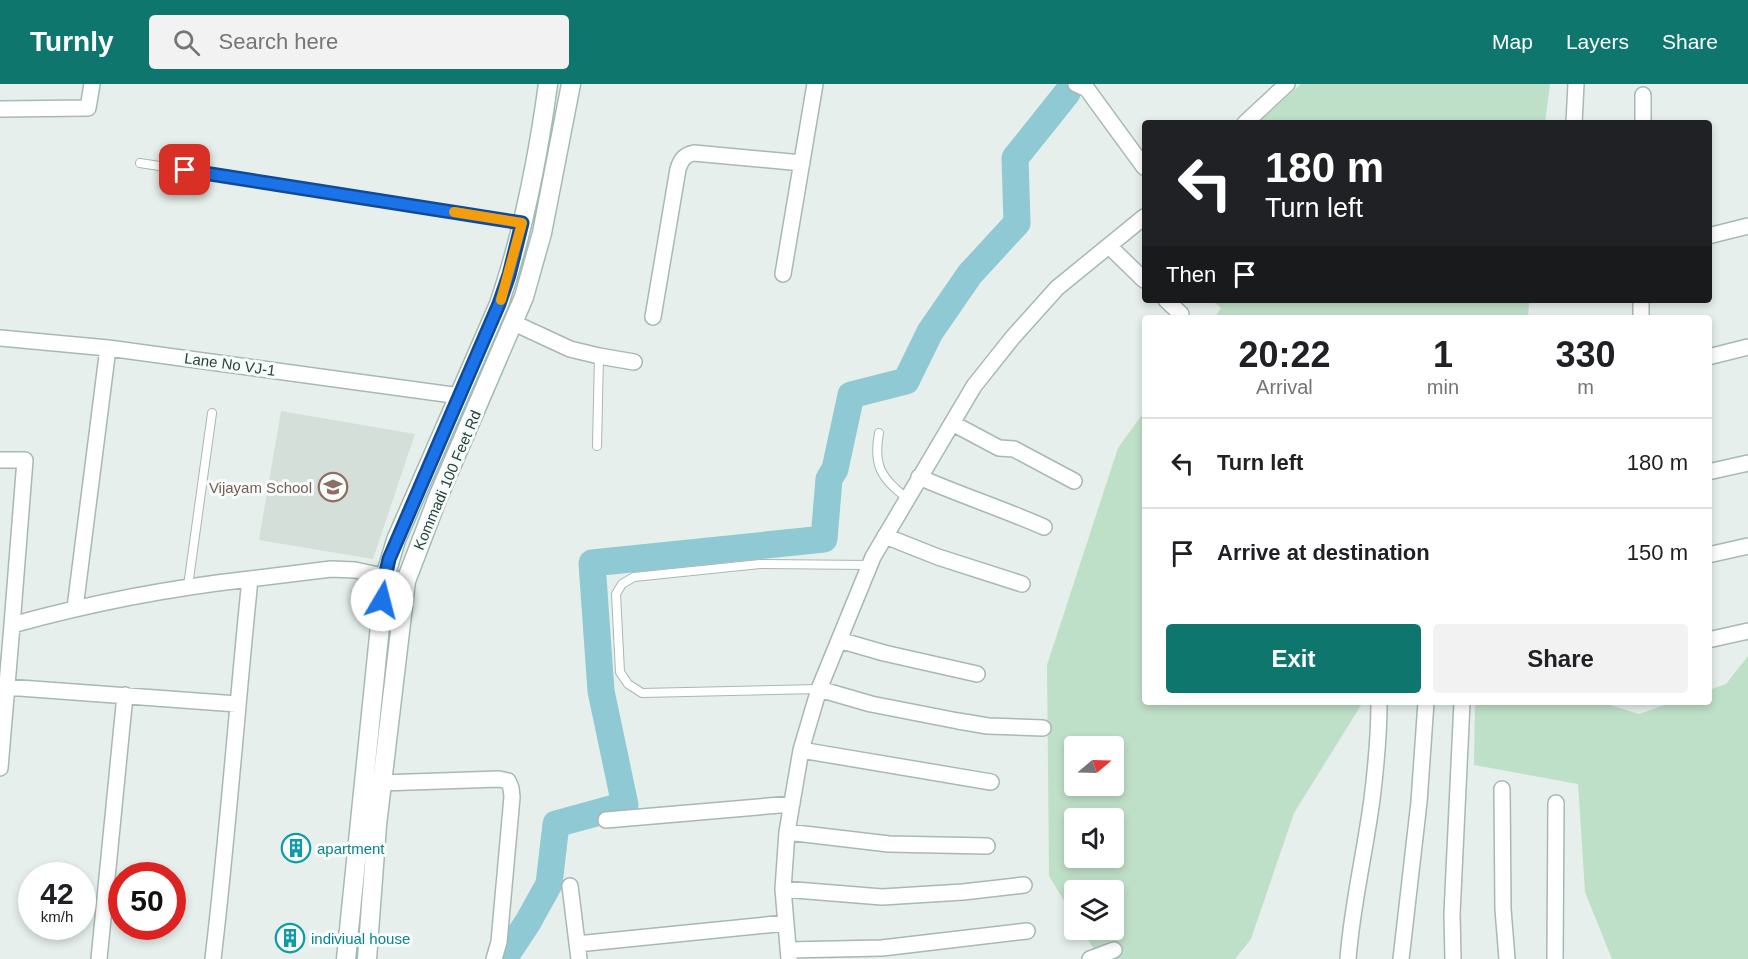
<!DOCTYPE html>
<style>
:root{--surface:#fff;--page:#f2f2f2;--text:#202124;--muted:#757577;--line:#e0e0e0;--accent:#0f766e}
body{margin:0;font-family:Arial,sans-serif;background:var(--page);color:var(--text);height:100vh;display:flex;flex-direction:column;font-size:22px;white-space:nowrap}
*{box-sizing:border-box;margin:0}
p{font-size:20px;color:var(--muted)}
.icon{flex:none;width:33px;height:33px;fill:none;stroke:currentColor;stroke-width:2;stroke-linecap:round;stroke-linejoin:round}
.map{position:relative;flex:1;overflow:hidden}
.sheet{position:absolute;left:1142px;top:231px;width:570px;height:390px;display:flex;flex-direction:column;background:var(--surface);border-radius:6px;box-shadow:0 3px 9px #0003}
.sheet>*{flex:none}
.hud{position:absolute;left:1142px;top:36px;width:570px;height:183px;border-radius:6px;box-shadow:0 3px 9px #0003;background:#202124;color:#fff;overflow:hidden}
.needle{width:39px;rotate:71deg}
.tools{position:absolute;left:1064px;top:652px;display:grid;gap:12px}
.tools a{display:grid;place-items:center;width:60px;height:60px;border-radius:6px;background:var(--surface);box-shadow:0 3px 9px #0003;font-size:30px}
.speed{position:absolute;left:18px;top:778px;display:flex;gap:12px;font-size:30px;font-weight:700;text-align:center}
.speed>*{display:grid;place-content:center;width:78px;height:78px;border-radius:50%;background:var(--surface);box-shadow:0 3px 9px #0003;line-height:1}
.speed small{font-size:15px;font-weight:400}
.speed .limit{border:9px solid #d22;background:#fff;color:#111}
.pin{position:absolute;display:grid;place-items:center;width:51px;height:51px;color:#fff;margin:-26px;border-radius:12px;box-shadow:0 3px 9px #0006}
.me{position:absolute;width:66px;margin:-33px;rotate:8deg;stroke-linejoin:round;filter:drop-shadow(0 0 4px #0008)}
.turn{display:flex;align-items:center;gap:21px;height:126px;padding:0 24px;font-size:27px}
.turn .icon{width:78px;height:78px;stroke-width:2.5}
.turn b{display:block;font-size:42px;line-height:51px}
.then{display:flex;align-items:center;height:57px;padding:0 24px;background:#0003;gap:12px;font-size:22px}
.eta{display:flex;justify-content:space-evenly;align-items:center;height:102px;text-align:center}
.eta b{font-size:36px;font-weight:600;line-height:42px}
.cta{display:flex;gap:12px;margin-top:auto;padding:12px 24px}
.cta a{flex:1;height:69px;border-radius:6px;background:var(--accent);color:#fff;font-size:24px;font-weight:600;line-height:69px;text-align:center}
.cta a+a{background:var(--page);color:var(--text)}
ul{padding:0;list-style:none}
li{display:flex;align-items:center;gap:18px;height:90px;padding:0 24px;border-top:2px solid var(--line)}
li div{flex:1}
li b{display:block;font-size:22px}
li em{font-style:normal}
header{display:flex;align-items:center;gap:36px;box-sizing:border-box;height:84px;padding:0 30px;background:var(--accent);color:#fff}
header strong{font-size:28px}
nav{display:flex;gap:33px;margin-inline-start:auto;font-size:21px}
.search{width:420px;height:54px;background:var(--page);display:flex;align-items:center;gap:15px;box-sizing:border-box;padding:0 21px;border-radius:6px;color:var(--muted);font-size:22px}
.map>svg:first-child{display:block}
.built{fill:#d4dfda}
.green{fill:#bfe0c8;fill-rule:evenodd}
.lines{fill:none;stroke-linecap:round;stroke-linejoin:round}
.river{stroke:#8ec9d4;stroke-width:27}
.lane-casing{stroke:#a8b8b2;stroke-width:10}
.street-casing{stroke:#a8b8b2;stroke-width:18}
.secondary-casing{stroke:#a4bbb3;stroke-width:21}
.lane{stroke:#fff;stroke-width:8}
.street{stroke:#fff;stroke-width:15}
.secondary{stroke:#fff;stroke-width:18}
.route-casing{stroke:#114b97;stroke-width:15}
.route{stroke:#1a73e8;stroke-width:10}
.slow{stroke:#f59e0b;stroke-width:10}
.labels{text-anchor:middle;dominant-baseline:central;stroke-width:6;stroke-linejoin:round;paint-order:stroke}
.street-label{font-size:15px;fill:#24423a;stroke:#f7fbf9}
.education-label{font-size:15px;fill:#785e54;stroke:#f7fbf9;text-anchor:end}
.culture-label{font-size:15px;fill:#0d838f;stroke:#f7fbf9;text-anchor:start}
</style>
<header>
<strong>Turnly</strong>
<div class="search"><svg class="icon" aria-label="search" viewBox="0 0 24 24"><circle cx="10" cy="10" r="6"/><path d="M15 15l6 6"/></svg>Search here</div>
<nav><a>Map</a><a>Layers</a><a>Share</a></nav>
</header>
<div class="map">
<svg width="1748" height="875" viewBox="0 0 1748 875">
<rect width="100%" height="100%" fill="#e6efeb"/>
<!-- built -->
<path class="built" d="M281,327L415,350L373,475L259,456Z"/>
<!-- green -->
<path class="green" d="M1301,0H1550L1545,39H1258Z
M1212,216H1529L1528,234H1214L1221,224Z
M1144,328V618H1363L1294,729L1251,855L1235,875H1100L1082,846H1113V807H1074V833L1049,792L1047,581L1118,364ZM1074,663H1113V702H1074ZM1074,735H1113V774H1074Z
M1748,572V875H1612L1585,808L1578,700L1474,681L1475,618H1600L1639,630L1673,618H1708L1709,606L1726,600Z"/>
<g class="lines">
<!-- river -->
<path class="river" d="M505,873L528,838L549,800L556,740L625,721L601,607L592,479L824,455L829,395L835,385L851,311L906,297L930,248L970,190L1017,139L1015,74L1067,9"/>
<!-- lane casing -->
<g class="lane-casing">
<path id="lane" d="M140,79L521,139
M879,349C873,381 881,395 907,414
M597,362L599,272
M188,502L212,329
M819,605L642,609L628,600L620,588L616,510L622,500L634,493L760,480L870,481"/>
</g>
<!-- street casing -->
<g class="street-casing">
<path id="street" d="M1076,0L1087,5L1144,83
M0,25L88,24L92,0
M1245,39L1287,0
M1574,39L1576,0
M1643,39V11
M1708,152L1748,142
M1109,162L1144,196
M783,190L815,0
M1166,216L1181,230
M653,233L678,85C681,76 684,71 694,69L802,79
M1641,234V216
M514,239L570,265L599,272L634,278
M0,254L108,264L460,312
M1708,273L1748,263
M952,339L999,364L1014,365L1074,397
M0,376H25L12,541
M1708,388L1748,379
M919,393C960,411 1003,425 1044,443
M885,452L938,473L1022,500
M1708,471L1748,462
M75,524L108,264
M839,556L884,569L977,590
M1708,556L1748,547
M6,603L237,620
M819,605L871,620L958,637L988,642L1043,644
M801,666L991,698
M0,684L12,541C91,519 169,504 250,495
M381,699L499,695L508,697L511,704L512,713L499,858L494,875
M1502,705L1503,825L1507,875
M606,736L792,720
M787,748L889,760L987,762
M570,802L579,875
M783,805L882,813L963,808L1024,801
M577,860L786,839
M788,866L882,864L1027,847
M99,875L125,611
M213,875C228,749 237,622 250,495L331,485L355,486L406,497
M789,875L783,805L787,748L801,666L819,605L873,473L974,302L1013,253L1057,204L1144,133
M1090,875L1114,866
M1348,875C1352,821 1365,769 1372,715C1376,683 1379,651 1379,618
M1401,875L1419,718L1426,618
M1453,875L1452,830L1462,618
M1555,875L1556,719"/>
</g>
<!-- secondary casing -->
<g class="secondary-casing">
<path id="secondary" d="M346,875L385,493L396,456L499,220C523,150 538,73 548,0
M367,875L377,741L406,497L438,413L524,213L542,149L571,0"/>
</g>
<!-- lane -->
<use href="#lane" class="lane"/>
<!-- street -->
<use href="#street" class="street"/>
<!-- secondary -->
<use href="#secondary" class="secondary"/>
</g>
<g class="lines">
<!-- route casing -->
<g class="route-casing">
<path id="route" d="M185,86L522,139L509,191L499,220L389,475L385,493L382,516"/>
</g>
<!-- route -->
<use href="#route" class="route"/>
<!-- slow -->
<path class="slow" d="M454,128L522,139L501,216"/>
</g>
<!-- icons -->
<defs>
<g id="school-ring" transform="scale(1.5)"><circle r="9.5" fill="#f7fbf9" stroke="#8d6e63" stroke-width="1.5"/><path d="M0-5L7-2L0 1L-7-2ZM-4 1L0 2.5L4 1V4Q0 6-4 4Z" fill="#8d6e63"/></g>
<g id="building-ring" transform="scale(1.5)"><circle r="9.5" fill="#f7fbf9" stroke="#0f9aa8" stroke-width="1.5"/><path d="M-4-6H4V6H1V3H-1V6H-4ZM-2.5-4.3h1.7v1.8h-1.7ZM.8-4.3h1.7v1.8H.8ZM-2.5-1h1.7V.8h-1.7ZM.8-1h1.7V.8H.8Z" fill="#0f9aa8"/></g>
</defs>
<g fill-rule="evenodd">
<use href="#school-ring" x="333" y="403"/>
<use href="#building-ring" x="296" y="764"/>
<use href="#building-ring" x="290" y="854"/>
</g>
<g class="labels">
<!-- street labels -->
<g class="street-label">
<text transform="translate(230 280) rotate(8)">Lane No VJ-1</text>
<text transform="translate(447 396) rotate(-67)">Kommadi 100 Feet Rd</text>
</g>
<!-- education labels -->
<g class="education-label">
<text x="312" y="403">Vijayam School</text>
</g>
<!-- culture labels -->
<g class="culture-label">
<text x="317" y="764">apartment</text>
<text x="311" y="854">indiviual house</text>
</g>
</g>
</svg>
<div class="tools">
<a><svg class="needle" viewBox="-14 -14 28 28"><path d="M0-13l5 13h-10z" fill="#e53935"/><path d="M0 13l5-13h-10z" fill="#757577"/></svg></a>
<a><svg class="icon" aria-label="sound" viewBox="0 0 24 24"><path d="M4 9h4l5-4v14l-5-4H4zM17 9q2 3 0 6"/></svg></a>
<a><svg class="icon" aria-label="layers" viewBox="0 0 24 24"><path d="M12 4l9 5-9 5-9-5zM3 14l9 5 9-5"/></svg></a>
</div>
<div class="speed"><div>42<small>km/h</small></div><div class="limit">50</div></div>
<div class="pin" style="left:185px;top:86px;background:#d93025"><svg class="icon" aria-label="arrive" viewBox="0 0 24 24"><path d="M6 21V4h12l-3 4 3 4H6"/></svg></div>
<svg class="me" style="left:382px;top:516px" viewBox="-20 -20 40 40"><circle r="19" fill="#fff"/><path d="M0-13L10 11 0 6-10 11z" fill="#1a73e8"/></svg>
<div class="hud">
<div class="turn"><svg class="icon" aria-label="left" viewBox="0 0 24 24"><path d="M17 20v-9H6M10 6l-5 5 5 5"/></svg><div><b>180 m</b>Turn left</div></div>
<div class="then">Then<svg class="icon" aria-label="arrive" viewBox="0 0 24 24"><path d="M6 21V4h12l-3 4 3 4H6"/></svg></div>
</div>
<section class="sheet">
<div class="eta">
<div><b>20:22</b><p>Arrival</p></div>
<div><b>1</b><p>min</p></div>
<div><b>330</b><p>m</p></div>
</div>
<ul>
<li><svg class="icon" aria-label="left" viewBox="0 0 24 24"><path d="M17 20v-9H6M10 6l-5 5 5 5"/></svg><div><b>Turn left</b></div><em>180 m</em></li>
<li><svg class="icon" aria-label="arrive" viewBox="0 0 24 24"><path d="M6 21V4h12l-3 4 3 4H6"/></svg><div><b>Arrive at destination</b></div><em>150 m</em></li>
</ul>
<div class="cta"><a>Exit</a><a>Share</a></div>
</section>
</div>
